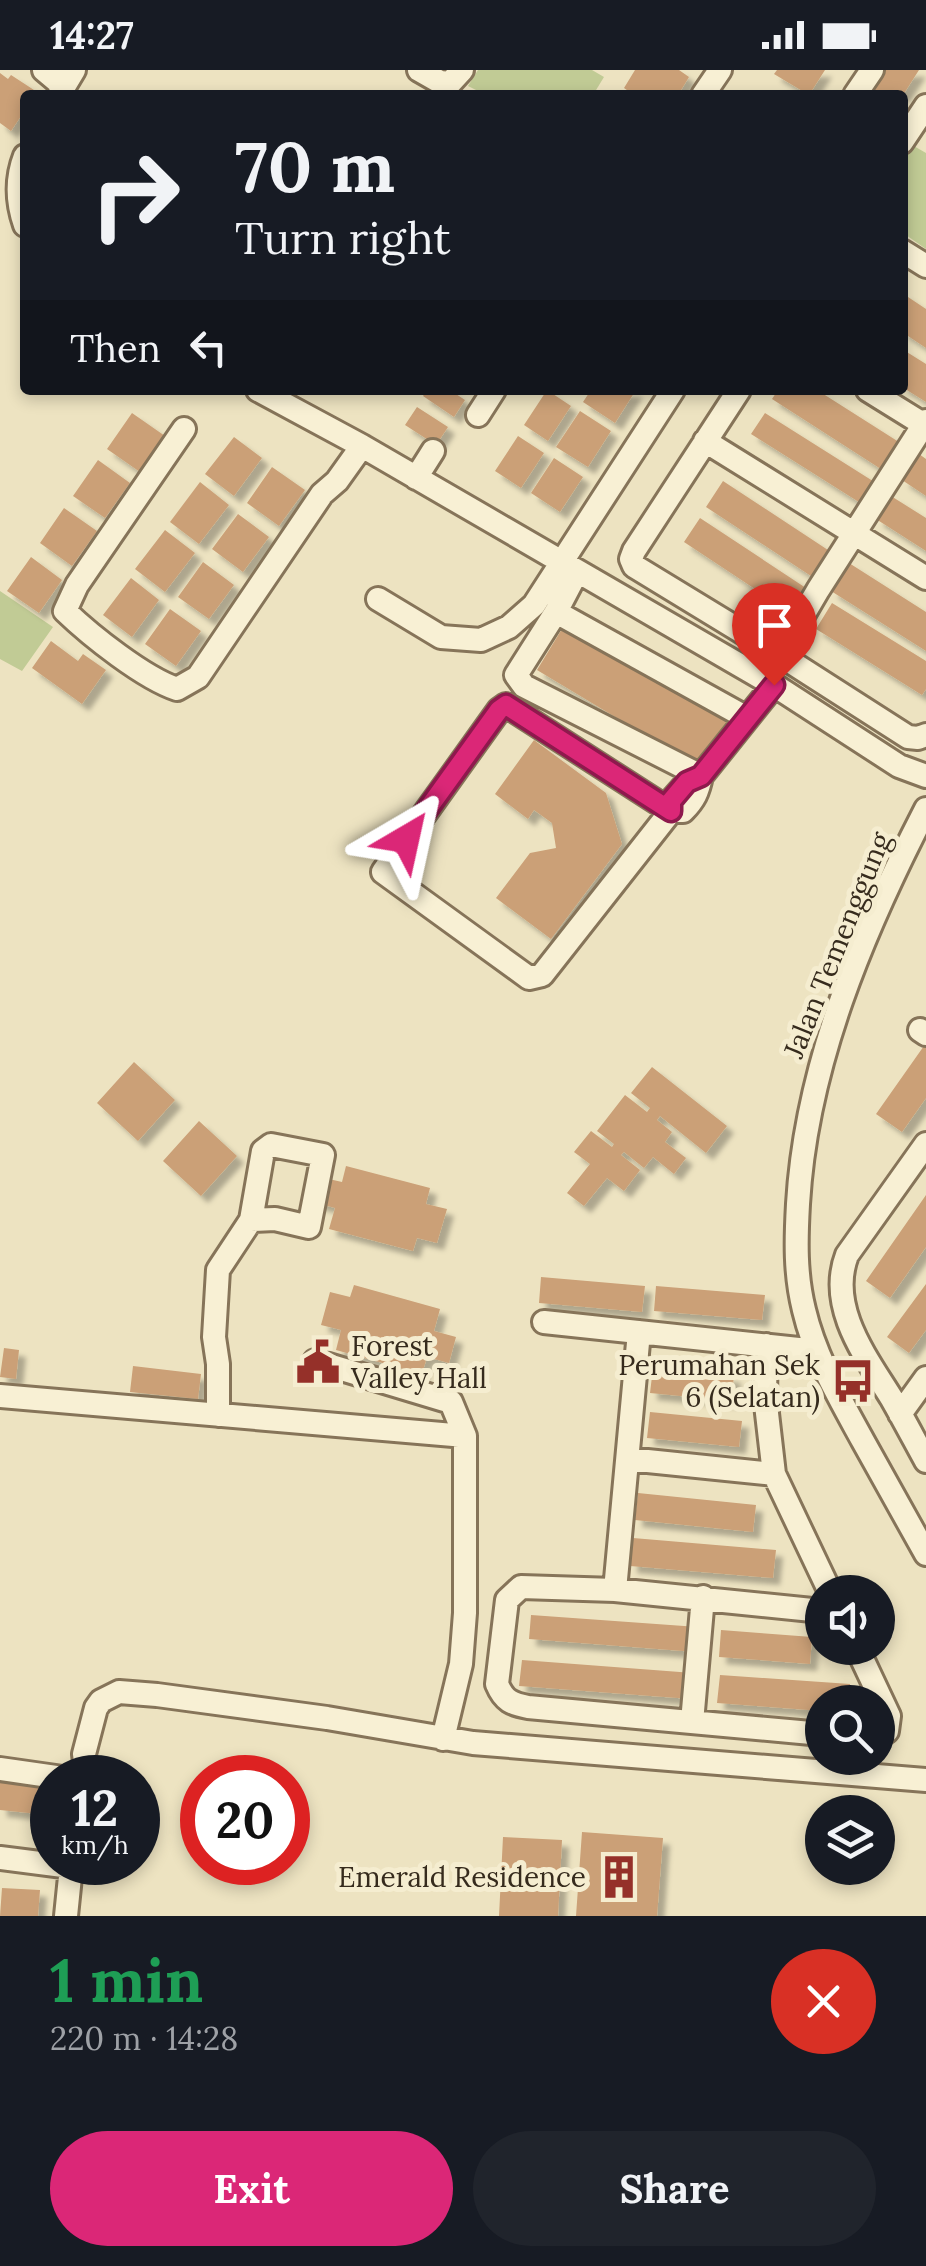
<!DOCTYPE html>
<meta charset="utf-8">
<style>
:root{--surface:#171b24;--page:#20242c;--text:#f1f3f6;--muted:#9ea1a6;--accent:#db2777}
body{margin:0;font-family:Lora,serif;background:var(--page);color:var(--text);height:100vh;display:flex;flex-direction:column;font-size:38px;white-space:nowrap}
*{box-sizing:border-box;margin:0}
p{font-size:32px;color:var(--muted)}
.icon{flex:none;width:55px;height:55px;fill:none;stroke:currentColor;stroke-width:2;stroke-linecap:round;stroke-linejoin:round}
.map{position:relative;height:1846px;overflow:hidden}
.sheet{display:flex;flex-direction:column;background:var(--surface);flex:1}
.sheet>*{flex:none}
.top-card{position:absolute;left:20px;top:20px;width:888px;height:305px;border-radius:10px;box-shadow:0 5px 15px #0003;background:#171b24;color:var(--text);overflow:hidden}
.fabs{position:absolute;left:805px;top:1505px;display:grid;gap:20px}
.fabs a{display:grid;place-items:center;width:90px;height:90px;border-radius:50%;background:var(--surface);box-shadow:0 5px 15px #0003;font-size:50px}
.speed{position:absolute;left:30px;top:1685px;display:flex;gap:20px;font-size:50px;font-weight:700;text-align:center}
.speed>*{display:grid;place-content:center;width:130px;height:130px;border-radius:50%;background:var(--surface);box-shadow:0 5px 15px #0003;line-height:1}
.speed small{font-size:25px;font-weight:400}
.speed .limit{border:15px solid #d22;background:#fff;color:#111}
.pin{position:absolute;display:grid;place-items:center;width:85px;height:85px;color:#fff;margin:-102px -42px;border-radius:50% 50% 50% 0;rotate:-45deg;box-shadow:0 0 10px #0007}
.pin .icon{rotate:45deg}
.me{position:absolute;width:110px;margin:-55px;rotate:36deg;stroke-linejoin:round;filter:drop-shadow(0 0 8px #0008)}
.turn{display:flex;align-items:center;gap:35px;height:210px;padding:0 50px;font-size:45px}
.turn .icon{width:130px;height:130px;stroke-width:2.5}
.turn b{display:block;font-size:70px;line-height:85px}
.then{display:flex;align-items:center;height:95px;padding:0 50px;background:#0003;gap:20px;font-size:38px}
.round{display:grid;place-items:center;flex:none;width:105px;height:105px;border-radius:52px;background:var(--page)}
.overview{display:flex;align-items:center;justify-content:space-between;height:170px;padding:0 50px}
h1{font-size:60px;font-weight:800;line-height:75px;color:#1e9e55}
.primary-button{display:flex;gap:20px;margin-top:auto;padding:20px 50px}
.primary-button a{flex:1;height:115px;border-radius:60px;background:var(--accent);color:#fff;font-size:40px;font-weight:800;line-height:115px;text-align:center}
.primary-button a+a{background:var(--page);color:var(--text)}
.status{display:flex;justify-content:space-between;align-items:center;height:70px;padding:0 50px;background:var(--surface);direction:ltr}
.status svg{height:28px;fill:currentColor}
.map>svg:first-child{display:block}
.green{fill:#c1cb95}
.building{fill:#cba077;filter:url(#shadow)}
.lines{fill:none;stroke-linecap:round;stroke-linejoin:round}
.minor-casing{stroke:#867459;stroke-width:28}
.minor{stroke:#f8f0d4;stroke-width:22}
.route-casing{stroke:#8e194d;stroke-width:25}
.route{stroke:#db2777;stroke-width:18}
.labels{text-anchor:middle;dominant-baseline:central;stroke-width:10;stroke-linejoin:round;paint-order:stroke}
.street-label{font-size:28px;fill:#362b1d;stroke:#f5edd0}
.poi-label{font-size:28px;fill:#362b1d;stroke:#f5edd0;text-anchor:end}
</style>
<div class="status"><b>14:27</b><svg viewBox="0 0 49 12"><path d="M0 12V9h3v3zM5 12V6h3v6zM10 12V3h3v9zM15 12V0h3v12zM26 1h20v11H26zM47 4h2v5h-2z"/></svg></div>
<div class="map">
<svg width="926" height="1846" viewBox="0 0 926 1846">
<defs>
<filter id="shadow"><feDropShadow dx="7" dy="7" stdDeviation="2.5" flood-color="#0004"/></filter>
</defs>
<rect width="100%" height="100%" fill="#ede3c1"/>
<!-- green -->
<path class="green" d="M478,0H592L604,7L593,25H486L468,16Z
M912,75L926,83V179L903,163L902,89Z
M0,521L53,557L22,601L0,589Z"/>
<!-- building -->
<path class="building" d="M635,0H679L689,7L678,25H634L624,18Z
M777,0H825L809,25L774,4Z
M879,0H919L903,25H863Z
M0,3L8,9L11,5L34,20L31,25H25V33L20,41L23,43L11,61L0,53Z
M902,223L926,239V278L902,262Z
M902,279L926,294V332L902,317Z
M427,320H450L465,330L454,347L423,326Z
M547,320L571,336L548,371L524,355Z
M591,320H636L615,353L583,332Z
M778,320H817L902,374L884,401L772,329Z
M417,337L448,357L436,375L405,355Z
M580,341L611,361L588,397L556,377Z
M132,343L165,366L140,402L107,379Z
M765,343L876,413L862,434L751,364Z
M518,366L544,383L521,418L495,401Z
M234,367L262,388L234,426L205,404Z
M919,384L926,389V426L902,410Z
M554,388L583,407L560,442L531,423Z
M98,390L130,413L105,448L73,426Z
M272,397L305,420L279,456L247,433Z
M723,411L831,482L814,508L706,437Z
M200,412L229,435L199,474L170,452Z
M891,426L926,448V481L876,449Z
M64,438L97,461L72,496L40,473Z
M238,444L269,467L243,502L212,479Z
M700,448L809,520L793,544L684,472Z
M165,460L195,483L165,522L135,499Z
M31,487L62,510L39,543L7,521Z
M203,492L234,515L209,549L178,527Z
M849,493L926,542V581L831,521Z
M131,508L159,530L132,567L103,545Z
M832,533L926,591V619L922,625L816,559Z
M170,539L201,561L176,596L145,574Z
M565,554L730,652L697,696L537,600Z
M51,571L78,591L83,584L106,600L82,634L32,598Z
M534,670L606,723L622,774L551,869L496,828L530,783L556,778L552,753L534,740L528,749L495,724Z
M926,973V1028L902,1062L876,1044Z
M134,992L175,1030L138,1071L97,1033Z
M652,997L727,1056L706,1083L660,1046L657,1050L672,1062L665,1072L686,1088L674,1104L653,1087L644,1098L624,1082L621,1085L640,1100L624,1121L607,1108L584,1136L567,1123L590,1094L574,1082L591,1061L612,1077L614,1074L597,1061L625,1025L647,1042L650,1038L631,1023Z
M199,1051L237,1086L201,1126L163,1091Z
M346,1096L430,1118L426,1134L447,1139L437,1173L417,1168L413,1181L329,1159L335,1138L313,1132L320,1107L342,1112Z
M926,1125V1177L890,1228L866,1211Z
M541,1207L645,1216L642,1242L539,1233Z
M926,1214V1260L909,1283L887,1267Z
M354,1215L440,1239L434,1261L456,1267L449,1293L427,1287L422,1304L336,1280L341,1260L321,1255L330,1222L350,1227Z
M656,1216L765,1225L762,1250L654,1241Z
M4,1278L19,1280L16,1309L0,1307Z
M133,1296L201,1304L198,1329L130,1322Z
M653,1298L734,1306L731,1331L650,1323Z
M650,1342L742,1351L739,1377L647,1368Z
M638,1423L756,1435L753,1462L635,1450Z
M633,1468L776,1480L773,1508L630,1496Z
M531,1545L698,1557L696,1582L529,1569Z
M721,1560L812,1567L810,1594L719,1587Z
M522,1590L693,1603L691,1629L519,1616Z
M720,1605L850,1614L848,1632H822V1641L717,1633Z
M0,1711L51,1716L48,1745L0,1740Z
M582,1762L663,1768L657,1846H576Z
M503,1767L562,1770L558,1846H499Z
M2,1818L40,1820L38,1846H0Z"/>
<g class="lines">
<!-- minor casing -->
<g class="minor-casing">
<path id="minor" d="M44,0L63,16
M419,0L440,12L450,13L462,0
M59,25L74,0
M703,25L720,0
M855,25L872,0
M902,72L926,36
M25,86C16,109 17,132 25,155
M902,181L926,196
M258,320L362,376L774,615L899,696L926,706
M739,320L634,481L631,489L634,496L780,585L908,667L918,668L926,665
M868,320L926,356
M478,345L494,320
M184,359L77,515L65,541C91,566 144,608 177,619L198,607L322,424L337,411L362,376
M705,371L926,508
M416,408L433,381
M577,502L556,542L516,605L524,616L701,706
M378,529L441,567L481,570L509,557L534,535L673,320
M556,542L747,648
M780,585L818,520L926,351
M506,635L671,741L542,905L529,908L383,802L499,640Z
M701,706C698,722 694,730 683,741H671V731L687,713L701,706L774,615
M926,739C863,861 806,995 798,1134C796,1170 795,1204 804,1240C815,1287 840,1329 863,1371C884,1408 905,1446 926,1484
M920,960L926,964
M926,1074L847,1185C827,1237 866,1287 892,1329C904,1350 915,1371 926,1391
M544,1252L817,1281
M766,1275L765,1326L774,1404L830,1522
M315,1291L451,1332L465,1366V1543L461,1594L443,1669
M0,1326L465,1366
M900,1344L926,1308
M218,1345V1294L214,1267L218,1200L251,1150L263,1081L271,1075L323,1085L309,1157L275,1149L251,1150
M628,1389L774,1404
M615,1520L639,1262
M822,1541L615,1520L521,1517L507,1530L497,1614C504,1631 512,1634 528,1637L822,1664
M857,1578L889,1646L887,1661L878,1667
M692,1652L703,1527
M0,1699L63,1708
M87,1708L84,1684L96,1638L101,1631L119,1622L157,1625L327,1648L473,1673L926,1710
M0,1788L71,1797L76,1792
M66,1846L71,1797"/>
</g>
<!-- minor -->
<use href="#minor" class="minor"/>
</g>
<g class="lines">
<!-- route casing -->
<g class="route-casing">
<path id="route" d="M406,769L499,640L506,635L671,741V731L687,712L701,706L774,615"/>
</g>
<!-- route -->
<use href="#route" class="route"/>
</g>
<!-- icons -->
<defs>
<g id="civic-bare" transform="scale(3.45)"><path d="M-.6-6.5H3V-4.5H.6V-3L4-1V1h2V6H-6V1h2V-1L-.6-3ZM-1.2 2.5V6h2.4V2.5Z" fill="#953029" stroke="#f5edd0" stroke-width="2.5" paint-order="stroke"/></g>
<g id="bus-bare" transform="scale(3.45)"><path d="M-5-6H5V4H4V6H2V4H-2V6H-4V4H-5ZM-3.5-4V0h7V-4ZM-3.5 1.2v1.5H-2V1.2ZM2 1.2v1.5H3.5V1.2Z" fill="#953029" stroke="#f5edd0" stroke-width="2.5" paint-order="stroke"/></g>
<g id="building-bare" transform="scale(3.45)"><path d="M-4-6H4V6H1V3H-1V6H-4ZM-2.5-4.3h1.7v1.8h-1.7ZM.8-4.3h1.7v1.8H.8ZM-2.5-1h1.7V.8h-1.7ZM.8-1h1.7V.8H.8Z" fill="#953029" stroke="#f5edd0" stroke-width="2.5" paint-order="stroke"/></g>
</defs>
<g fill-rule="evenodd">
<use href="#civic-bare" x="318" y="1292"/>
<use href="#bus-bare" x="853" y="1311"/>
<use href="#building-bare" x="619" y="1807"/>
</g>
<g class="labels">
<!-- street labels -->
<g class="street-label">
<text transform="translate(837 875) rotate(-68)">Jalan Temenggung</text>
</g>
<!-- poi labels -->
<g class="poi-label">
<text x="351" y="1276" text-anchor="start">Forest<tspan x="351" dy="32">Valley Hall</tspan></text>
<text x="820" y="1295">Perumahan Sek<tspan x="820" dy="32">6 (Selatan)</tspan></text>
<text x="586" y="1807">Emerald Residence</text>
</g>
</g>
</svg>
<div class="fabs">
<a><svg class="icon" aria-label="sound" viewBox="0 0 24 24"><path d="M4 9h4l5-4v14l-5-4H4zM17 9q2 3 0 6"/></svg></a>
<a><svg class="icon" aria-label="search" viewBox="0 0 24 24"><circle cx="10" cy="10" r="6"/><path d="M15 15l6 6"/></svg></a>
<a><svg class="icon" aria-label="layers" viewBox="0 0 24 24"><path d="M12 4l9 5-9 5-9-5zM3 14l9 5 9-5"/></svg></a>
</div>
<div class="speed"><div>12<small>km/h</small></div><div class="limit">20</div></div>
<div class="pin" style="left:774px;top:615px;background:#d93025"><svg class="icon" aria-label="arrive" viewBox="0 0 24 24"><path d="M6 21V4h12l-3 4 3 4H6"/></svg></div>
<svg class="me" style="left:406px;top:769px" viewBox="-20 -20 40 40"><path d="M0-17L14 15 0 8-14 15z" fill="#db2777" stroke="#fff" stroke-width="4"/></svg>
<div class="top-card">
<div class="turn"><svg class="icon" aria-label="right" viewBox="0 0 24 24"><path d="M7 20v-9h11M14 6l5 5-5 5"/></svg><div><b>70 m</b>Turn right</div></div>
<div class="then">Then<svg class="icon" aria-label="left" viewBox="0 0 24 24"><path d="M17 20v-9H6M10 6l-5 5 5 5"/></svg></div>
</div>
</div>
<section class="sheet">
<div class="overview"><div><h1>1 min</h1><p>220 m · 14:28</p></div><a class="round" style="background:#d93025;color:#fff"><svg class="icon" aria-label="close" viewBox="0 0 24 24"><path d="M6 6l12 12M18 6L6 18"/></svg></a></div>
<div class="primary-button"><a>Exit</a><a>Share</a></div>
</section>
